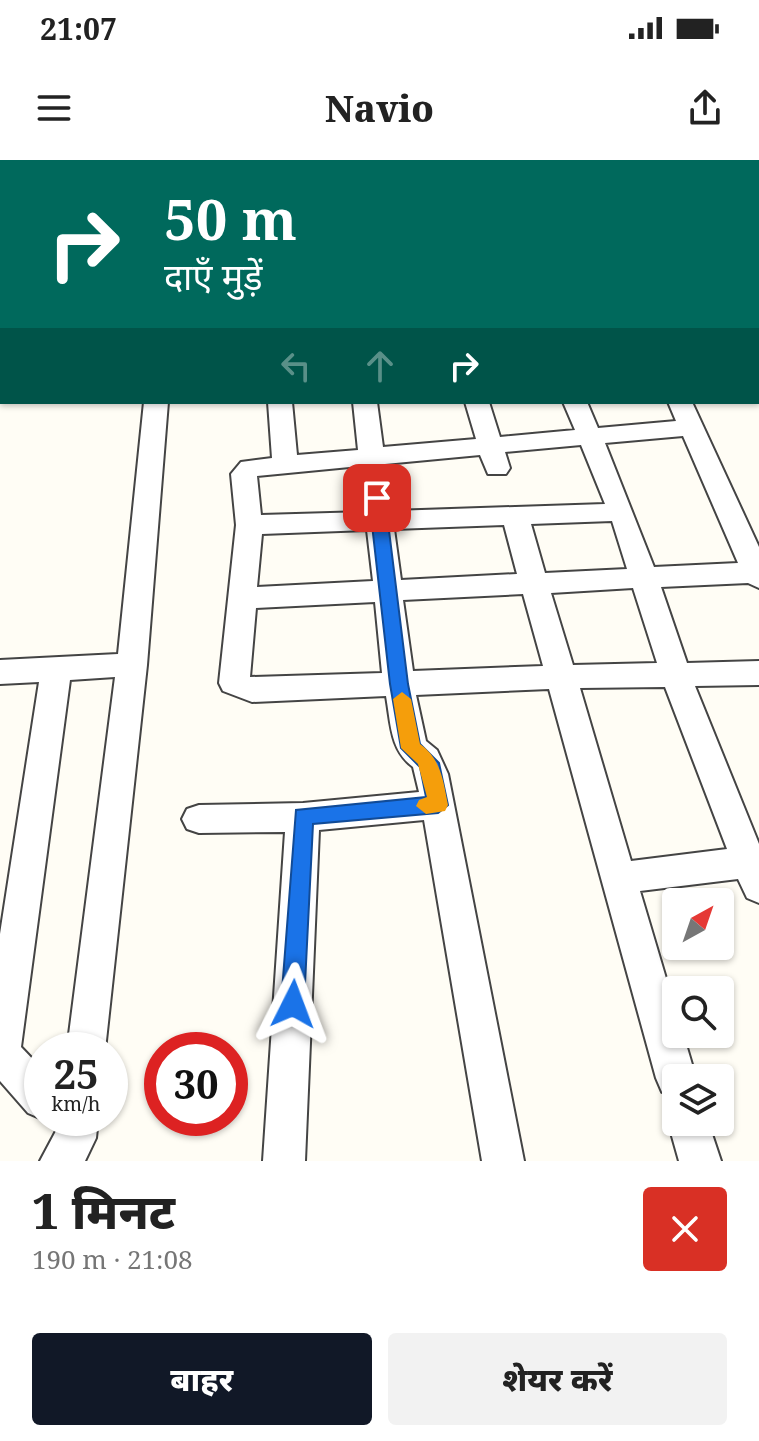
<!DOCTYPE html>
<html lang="hi">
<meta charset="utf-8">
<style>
:root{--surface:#fff;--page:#f2f2f2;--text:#222;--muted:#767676;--accent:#111827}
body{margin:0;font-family:"Noto Serif","Noto Sans Devanagari",serif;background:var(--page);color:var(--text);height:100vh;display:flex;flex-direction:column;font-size:30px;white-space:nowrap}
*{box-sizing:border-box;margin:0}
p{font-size:26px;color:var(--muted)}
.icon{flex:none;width:44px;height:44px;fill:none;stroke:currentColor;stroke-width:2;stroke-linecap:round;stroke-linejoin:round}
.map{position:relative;height:1001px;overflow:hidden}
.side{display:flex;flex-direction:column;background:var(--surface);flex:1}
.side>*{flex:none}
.top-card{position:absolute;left:0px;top:0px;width:760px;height:244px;box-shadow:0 2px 6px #0004;background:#00695c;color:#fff;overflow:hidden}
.needle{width:52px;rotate:40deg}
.tools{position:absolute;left:662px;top:728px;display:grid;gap:16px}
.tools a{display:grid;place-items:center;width:72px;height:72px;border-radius:8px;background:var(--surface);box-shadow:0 2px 6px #0004;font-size:40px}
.speed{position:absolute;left:24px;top:872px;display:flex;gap:16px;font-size:40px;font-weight:700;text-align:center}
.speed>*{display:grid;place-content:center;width:104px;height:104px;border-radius:50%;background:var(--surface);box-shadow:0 2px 6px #0004;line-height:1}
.speed small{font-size:20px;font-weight:400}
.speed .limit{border:12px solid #d22;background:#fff;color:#111}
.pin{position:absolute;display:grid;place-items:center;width:68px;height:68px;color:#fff;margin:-34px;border-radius:16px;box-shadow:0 4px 12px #0006}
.me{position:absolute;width:88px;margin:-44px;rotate:3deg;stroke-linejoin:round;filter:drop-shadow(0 0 6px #0008)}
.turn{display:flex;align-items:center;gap:28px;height:168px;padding:0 32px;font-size:36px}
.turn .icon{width:104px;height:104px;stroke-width:2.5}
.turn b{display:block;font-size:56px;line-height:68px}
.lanes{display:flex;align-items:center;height:76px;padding:0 32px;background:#0003;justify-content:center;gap:40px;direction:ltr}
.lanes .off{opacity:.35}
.round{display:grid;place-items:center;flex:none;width:84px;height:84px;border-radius:8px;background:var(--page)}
.summary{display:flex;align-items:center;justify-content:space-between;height:136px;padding:0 32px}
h1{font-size:48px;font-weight:800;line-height:60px}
.button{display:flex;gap:16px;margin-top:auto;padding:16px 32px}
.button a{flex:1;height:92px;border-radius:8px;background:var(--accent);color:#fff;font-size:32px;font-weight:800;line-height:92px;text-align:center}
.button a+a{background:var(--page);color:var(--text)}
.status{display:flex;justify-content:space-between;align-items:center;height:56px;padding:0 40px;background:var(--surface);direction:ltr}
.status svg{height:22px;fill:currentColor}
header{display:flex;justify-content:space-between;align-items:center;height:104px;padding:0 32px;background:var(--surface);font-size:36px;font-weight:800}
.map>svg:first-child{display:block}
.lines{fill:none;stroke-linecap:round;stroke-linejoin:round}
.minor-casing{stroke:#444;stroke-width:4}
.minor{fill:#fff;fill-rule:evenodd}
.route{fill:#1a73e8;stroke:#114b97;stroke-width:2}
.slow{fill:#f59e0b}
</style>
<div class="status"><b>21:07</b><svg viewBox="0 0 49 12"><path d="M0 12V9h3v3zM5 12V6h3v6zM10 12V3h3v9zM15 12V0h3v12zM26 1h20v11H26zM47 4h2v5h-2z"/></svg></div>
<header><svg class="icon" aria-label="menu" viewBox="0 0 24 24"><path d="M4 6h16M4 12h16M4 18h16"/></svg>Navio<svg class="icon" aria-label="share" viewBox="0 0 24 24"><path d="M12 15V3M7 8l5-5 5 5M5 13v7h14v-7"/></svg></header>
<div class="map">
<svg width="759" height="1001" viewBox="0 0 759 1001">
<rect width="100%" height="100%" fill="#fffdf5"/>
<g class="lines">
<!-- minor casing -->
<g class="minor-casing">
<path id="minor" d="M121,0H139V2H121Z
M224,0H242L243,2H225Z
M275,0H293L294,2H276Z
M364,0H382V2H364Z
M459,0H477L478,2H460Z
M560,0H578L579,2H561Z
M644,0H662L663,2H645Z
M700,0H718L719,2H701Z
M758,63H759V76H758Z
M0,92H2V104H0Z
M758,106H759V118H758Z
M0,161H2V175H0Z
M758,184H759V200H758Z
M0,212H2L0,233Z
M144,242H168L147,505L105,890H67L115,517L70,520L21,887L42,909V959L28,953L0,921V774L39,522L0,524V500L118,494Z
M268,242H292L297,295L358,290L353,242H377L383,287L476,279L465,242H489L500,277L575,270L563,242H587L598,268L676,261L668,242H692L759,387V428L748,423L661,427L687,503L759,501V525L695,526L759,684V743L747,738L738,719L640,731L676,852V874H683L696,918H676V938L662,932L656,918L549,529L416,535L426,581L437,590L448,614L524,1001H482L424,660L319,670L305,1001H263L285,672L199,673L187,669L182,659L187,649L199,645L303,643L419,632L413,607C390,590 391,564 386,536L252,542L223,531L219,523L236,365L231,314L241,302L272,298ZM683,276L738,403L654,407L605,283ZM581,285L605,344L391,351L385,304L480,295L488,314H506L510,308L505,292ZM360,306L365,352L261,355L257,316ZM612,361L627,409L545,413L531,364ZM504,365L517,414L401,420L394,369ZM367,370L373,421L257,427L262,374ZM633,428L657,503L573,505L551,433ZM523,434L543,506L413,511L403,440ZM375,442L382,513L250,517L256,448ZM665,527L727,689L631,701L580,528Z
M676,947V962H708L721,1001H679L668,962Z
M58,958H98L96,978L85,1001H40L56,971Z"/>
</g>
<!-- minor -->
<use href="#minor" class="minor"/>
</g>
<!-- route -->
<path class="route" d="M377,332L385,338L408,524L420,584L439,603L448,645L438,653L313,664L304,844L301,852L293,856L284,852L281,844L296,650L426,637L420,607L401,588L390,524L369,338Z"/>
<!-- slow -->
<path class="slow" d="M402,532L411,539L420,584C441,599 443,620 448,645L445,651L426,654L416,646L419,640L427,637L418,604L401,588L393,539Z"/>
</svg>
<div class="tools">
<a><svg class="needle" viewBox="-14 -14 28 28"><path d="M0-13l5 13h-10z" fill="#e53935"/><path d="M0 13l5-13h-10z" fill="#767676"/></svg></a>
<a><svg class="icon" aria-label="search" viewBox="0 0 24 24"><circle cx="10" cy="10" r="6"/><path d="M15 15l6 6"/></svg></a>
<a><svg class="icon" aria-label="layers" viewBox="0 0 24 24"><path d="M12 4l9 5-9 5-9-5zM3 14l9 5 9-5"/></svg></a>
</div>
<div class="speed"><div>25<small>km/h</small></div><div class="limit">30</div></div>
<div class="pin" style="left:377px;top:338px;background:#d93025"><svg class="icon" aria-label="arrive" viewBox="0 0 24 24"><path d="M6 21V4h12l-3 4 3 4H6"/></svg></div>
<svg class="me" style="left:293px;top:844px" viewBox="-20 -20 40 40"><path d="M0-17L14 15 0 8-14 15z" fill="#1a73e8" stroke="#fff" stroke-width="4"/></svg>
<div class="top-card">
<div class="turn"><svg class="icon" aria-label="right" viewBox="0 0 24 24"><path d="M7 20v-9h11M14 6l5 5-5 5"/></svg><div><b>50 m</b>दाएँ मुड़ें</div></div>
<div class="lanes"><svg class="icon off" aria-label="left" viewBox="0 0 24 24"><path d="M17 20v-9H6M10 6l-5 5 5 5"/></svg><svg class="icon off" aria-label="ahead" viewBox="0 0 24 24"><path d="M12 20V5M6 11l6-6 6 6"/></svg><svg class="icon" aria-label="right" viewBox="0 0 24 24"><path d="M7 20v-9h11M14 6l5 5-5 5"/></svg></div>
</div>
</div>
<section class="side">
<div class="summary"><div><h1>1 मिनट</h1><p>190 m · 21:08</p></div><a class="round" style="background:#d93025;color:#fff"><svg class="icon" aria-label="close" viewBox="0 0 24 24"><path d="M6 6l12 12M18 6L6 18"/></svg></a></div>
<div class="button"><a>बाहर</a><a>शेयर करें</a></div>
</section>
